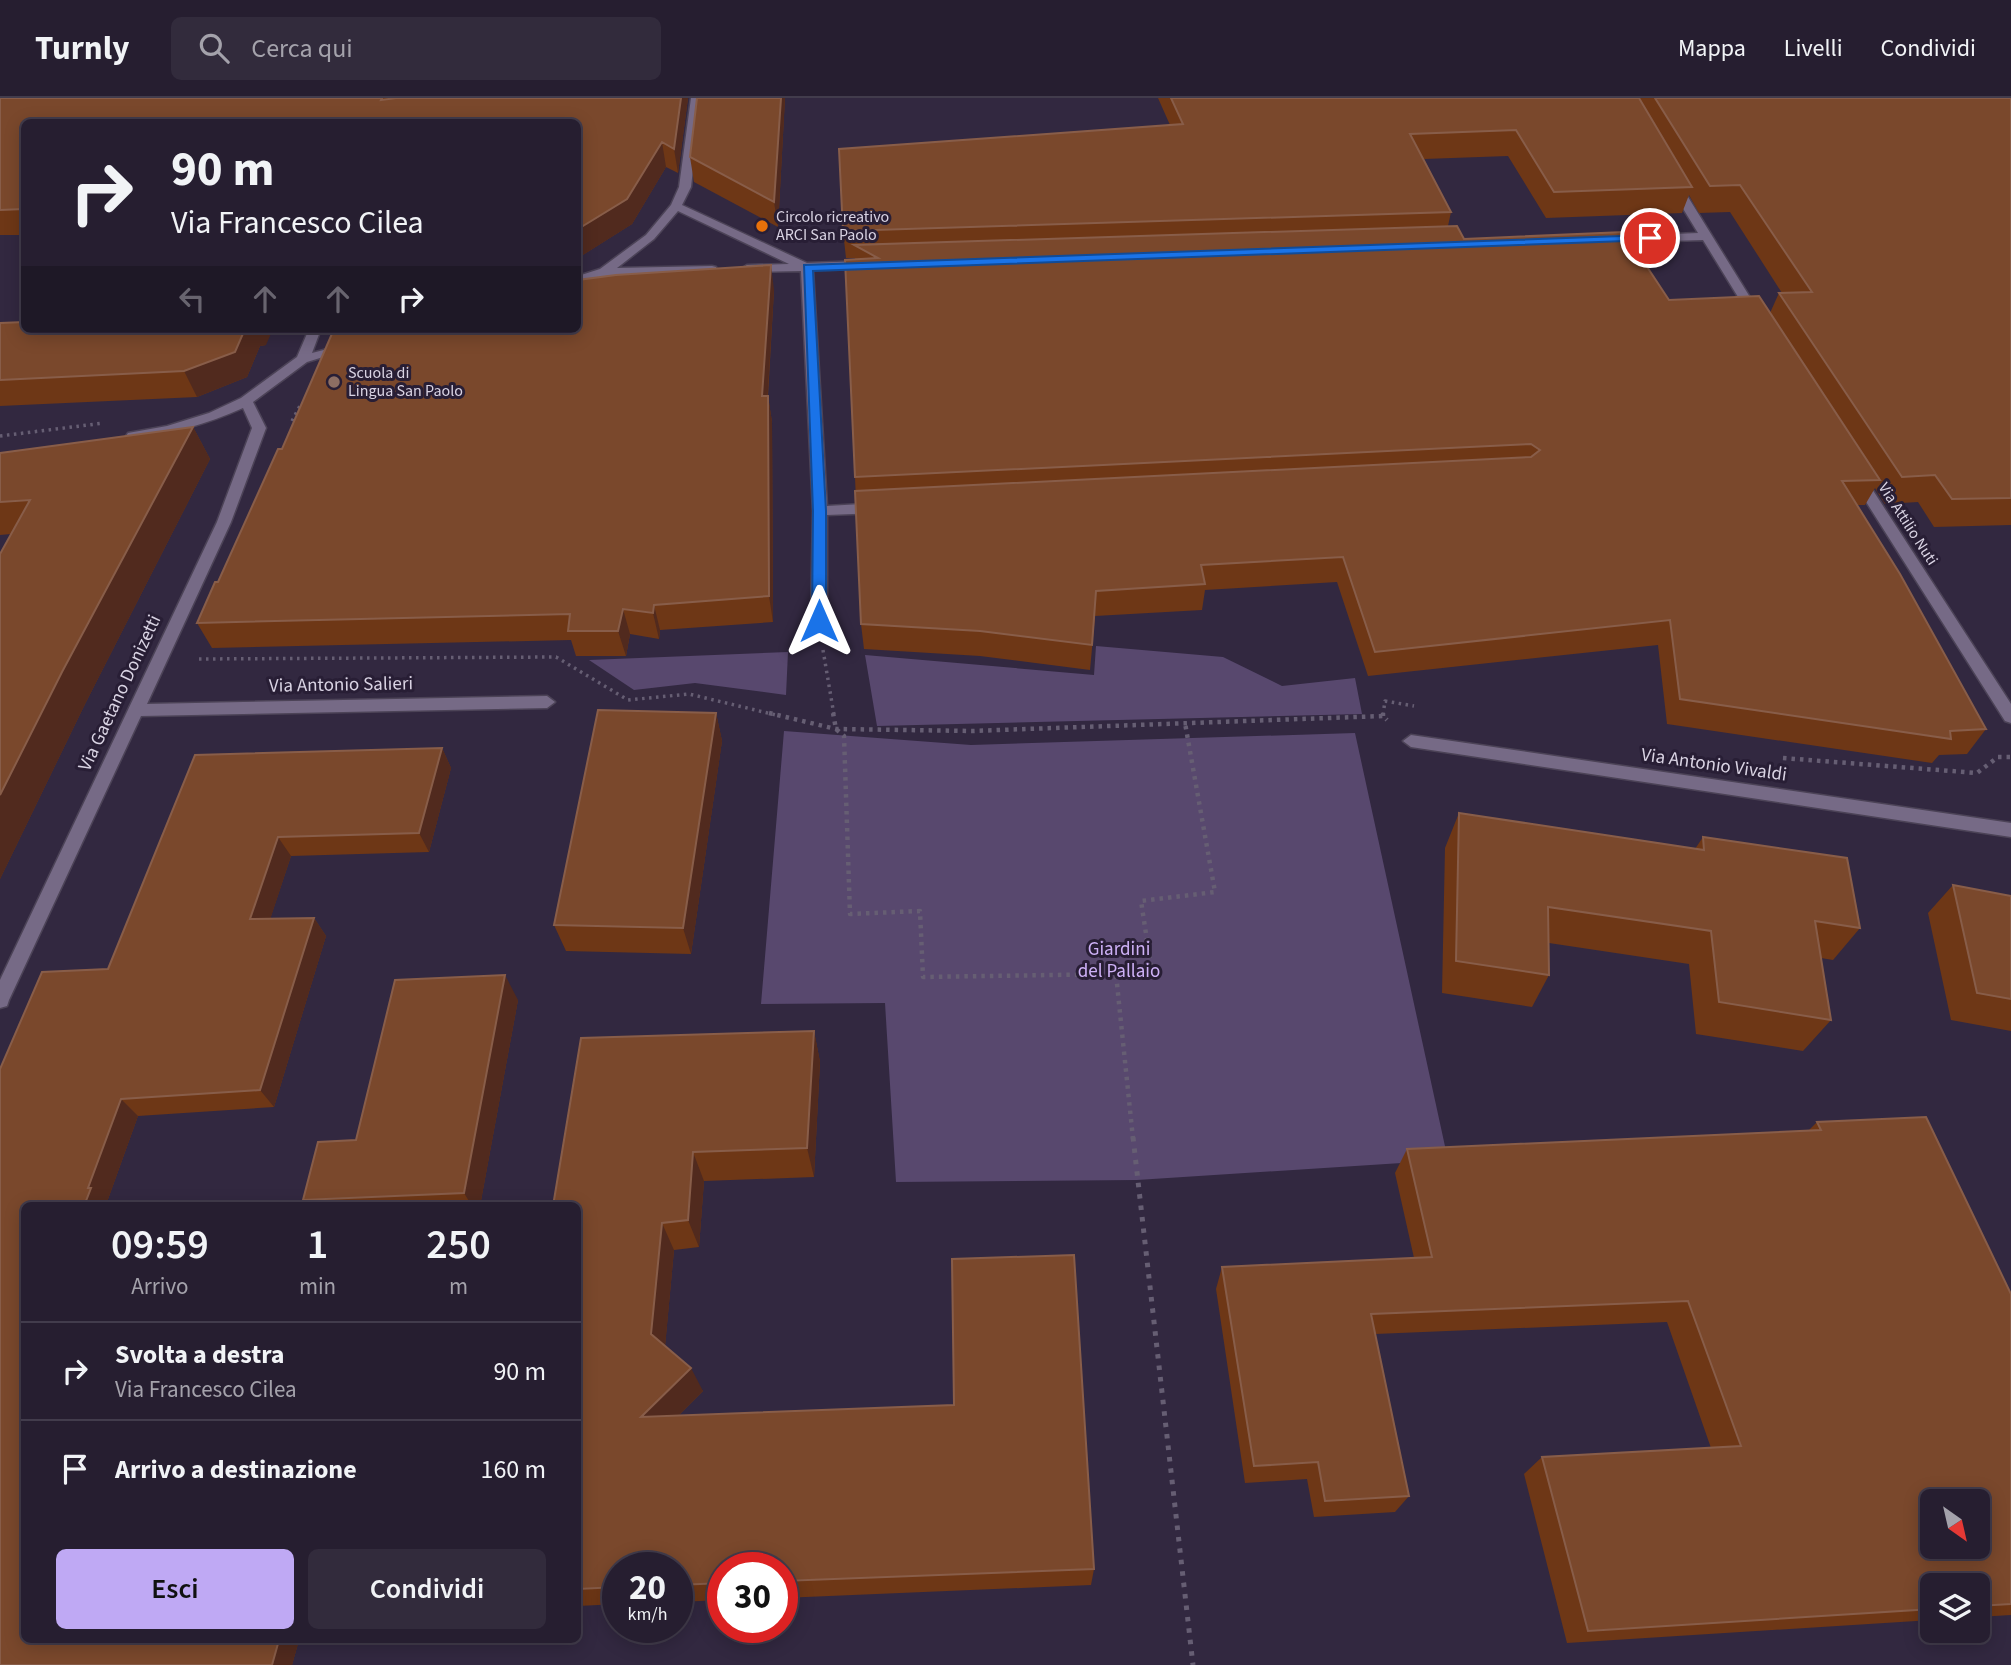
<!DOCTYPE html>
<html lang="it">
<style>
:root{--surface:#261e30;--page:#322b3c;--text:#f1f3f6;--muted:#a4a2ab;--line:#423c4c;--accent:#bfa9f4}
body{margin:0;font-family:"Source Sans 3",sans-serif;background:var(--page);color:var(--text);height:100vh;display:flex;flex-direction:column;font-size:26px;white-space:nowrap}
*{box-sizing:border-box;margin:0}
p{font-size:23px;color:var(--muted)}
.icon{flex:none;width:38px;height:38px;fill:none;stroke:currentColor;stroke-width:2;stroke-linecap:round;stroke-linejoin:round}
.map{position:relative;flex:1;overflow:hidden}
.sheet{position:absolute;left:21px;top:1104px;width:560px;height:441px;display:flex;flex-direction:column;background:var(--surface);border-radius:10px;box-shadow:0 4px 18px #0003,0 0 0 2px var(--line)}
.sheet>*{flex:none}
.top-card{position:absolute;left:21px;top:21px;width:560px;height:214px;border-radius:10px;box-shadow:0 4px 18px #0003,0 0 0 2px var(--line);background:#261e30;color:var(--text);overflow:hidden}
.needle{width:46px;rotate:146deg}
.buttons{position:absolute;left:1920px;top:1391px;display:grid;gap:14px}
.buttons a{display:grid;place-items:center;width:70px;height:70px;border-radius:10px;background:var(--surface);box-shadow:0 4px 18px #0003,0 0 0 2px var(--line);font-size:35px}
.speed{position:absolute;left:602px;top:1454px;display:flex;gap:14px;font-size:35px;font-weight:700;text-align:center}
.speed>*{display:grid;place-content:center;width:91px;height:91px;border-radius:50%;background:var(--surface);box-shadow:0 4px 18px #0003,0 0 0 2px var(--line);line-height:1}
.speed small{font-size:18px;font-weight:400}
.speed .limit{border:10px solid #d22;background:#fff;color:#111}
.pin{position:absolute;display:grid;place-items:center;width:60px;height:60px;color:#fff;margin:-30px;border:4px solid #fff;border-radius:50%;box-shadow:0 2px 7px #0007}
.me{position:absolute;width:77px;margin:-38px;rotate:0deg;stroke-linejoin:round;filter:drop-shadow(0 0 5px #0008)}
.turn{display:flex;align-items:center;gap:24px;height:147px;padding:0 35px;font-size:32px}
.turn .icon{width:91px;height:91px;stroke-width:2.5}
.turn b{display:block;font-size:49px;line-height:60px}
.lanes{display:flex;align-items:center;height:66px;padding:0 35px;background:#0003;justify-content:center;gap:35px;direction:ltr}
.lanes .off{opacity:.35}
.eta{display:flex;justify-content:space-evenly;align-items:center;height:119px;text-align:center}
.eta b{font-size:42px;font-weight:600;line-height:49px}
.button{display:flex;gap:14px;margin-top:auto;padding:14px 35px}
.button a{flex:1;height:80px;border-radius:10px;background:var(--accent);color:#111;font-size:28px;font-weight:600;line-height:80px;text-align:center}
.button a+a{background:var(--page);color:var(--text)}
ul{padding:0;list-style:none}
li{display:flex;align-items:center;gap:21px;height:98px;padding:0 35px;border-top:2px solid var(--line)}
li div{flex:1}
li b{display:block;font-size:26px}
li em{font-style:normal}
header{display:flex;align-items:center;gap:42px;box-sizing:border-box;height:98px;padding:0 35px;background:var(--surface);border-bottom:2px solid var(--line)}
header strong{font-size:33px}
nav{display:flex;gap:38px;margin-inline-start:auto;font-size:24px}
.search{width:490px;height:63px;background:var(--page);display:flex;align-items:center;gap:18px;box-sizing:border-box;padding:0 24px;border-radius:10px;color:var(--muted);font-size:26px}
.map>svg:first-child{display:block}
.green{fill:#58486e}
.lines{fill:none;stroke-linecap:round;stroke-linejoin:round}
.minor-casing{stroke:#4c4357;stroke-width:3}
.path-far2{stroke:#665e73;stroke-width:3.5;stroke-dasharray:2.5 4.5;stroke-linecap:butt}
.path-far1{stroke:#665e73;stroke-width:4.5;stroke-dasharray:3.5 5;stroke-linecap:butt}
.path{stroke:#665e73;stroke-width:5;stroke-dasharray:4.5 7;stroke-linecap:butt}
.minor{fill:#766a86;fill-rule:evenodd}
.wall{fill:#6e3716;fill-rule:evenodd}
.shaded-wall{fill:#512a1e}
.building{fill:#7a482c;stroke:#885d49;stroke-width:2;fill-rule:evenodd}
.route{fill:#1a73e8;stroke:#114b97;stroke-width:2}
.food-dot{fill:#e8710a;stroke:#281e35;stroke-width:2.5}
.education-dot{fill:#8d6e63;stroke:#281e35;stroke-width:2.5}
.labels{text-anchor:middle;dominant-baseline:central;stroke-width:6;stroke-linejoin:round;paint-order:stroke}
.far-poi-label{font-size:16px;fill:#d9d3e3;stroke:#281e35;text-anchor:start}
.far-street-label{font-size:16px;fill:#d9d3e3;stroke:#281e35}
.street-label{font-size:19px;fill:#d9d3e3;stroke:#281e35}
.park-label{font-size:19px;fill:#ceb1f7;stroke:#281e35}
</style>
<header>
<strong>Turnly</strong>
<div class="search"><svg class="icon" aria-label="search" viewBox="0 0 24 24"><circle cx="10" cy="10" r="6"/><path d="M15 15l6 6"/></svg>Cerca qui</div>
<nav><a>Mappa</a><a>Livelli</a><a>Condividi</a></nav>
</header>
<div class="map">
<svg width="2011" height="1567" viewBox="0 0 2011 1567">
<rect width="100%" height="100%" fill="#322840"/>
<!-- green -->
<path class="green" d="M1096,548L1223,559L1282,588L1355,580L1362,616L877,628L865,557L1094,577Z
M788,554L786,597L695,585L634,592L589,562Z
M784,633L971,647L1355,635L1448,1062L1137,1082L896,1084L885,905L761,906Z"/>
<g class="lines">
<!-- minor casing -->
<g class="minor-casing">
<path id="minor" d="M691,0H701L691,89L682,107L807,165L866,163L872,167L866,171L813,172L827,408L879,405L886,410L879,415L827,417V523L819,528L811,523L813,413L801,173L743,174L741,171L747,167L789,166L678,113L654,141L617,170L712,168L716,169V175L605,178L578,185V178L600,171L646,137L671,107L679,89Z
M1670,84L1680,86L1761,217L1759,220H1751L1703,142L1604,145L1598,142L1604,139L1698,135L1668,86Z
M309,231H321L312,255L343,247L349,251L307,264L253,304L266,330L231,424L147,606L547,598L555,604L547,610L141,618L9,902L7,908L0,910V882L217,424L252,330L243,310C207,326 171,336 133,342L126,338L128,335L167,328L209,315L241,300L297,259Z
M1858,376L1863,377L2011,606V625L2005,623L1851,380Z
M1411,637L2011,725V739L1411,649L1403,643Z"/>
</g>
<!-- path-far2 -->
<path class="path-far2" d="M292,323L301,306
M0,338L104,325
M823,552L834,617
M199,561L556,559L628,602L689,596L776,617
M1383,617L1385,603L1414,608"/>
<!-- path-far1 -->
<path class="path-far1" d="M769,615L836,631L972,633L1383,618L1387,622
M833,615L836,631L844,638L850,816L920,813L923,879L1116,876L1133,1041
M1383,618V615
M1783,660L1977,675L1998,659H2011
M1116,876L1152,875L1141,803L1215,794L1185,625"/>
<!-- path -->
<path class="path" d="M1133,1039L1193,1567"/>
<!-- minor -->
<use href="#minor" class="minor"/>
</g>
<!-- wall -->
<path class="wall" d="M0,0H688L678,75L666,69L632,126L578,160V24H24V137H0Z
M697,0H785L778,129L694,84L690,59Z
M1158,0H2011V427L1934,429L1918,404L1885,406L1875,390L1865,407H1857L1986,631L1967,656L1939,657L1932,665L1667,626L1658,547L1368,578L1337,484L1205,492L1202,512L1095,518L1090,572L980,558L864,551L861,526L855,379V160H846L843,133L1170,27ZM1508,58L1546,120L1682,115L1689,97L1699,115L1730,114L1782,195H1779L1770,215L1669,202L1464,141L1448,128L1451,114L1424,61Z
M774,192L768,298L772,324L773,524L660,532L659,541L630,536L626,558H576L571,542L212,550L197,525L218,484L282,351Z
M0,225L266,247L260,248L247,279L197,299L0,308Z
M193,329L210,361L85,606L0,781V456L11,436L0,437V404Z
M716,615L722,643L691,856L566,853L554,827Z
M442,650L451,670L429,754L291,758L270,821L314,820L326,838L274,1009L138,1018L107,1104L109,1106V1108H24V1542H299L292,1567H0V971L42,874L108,871L195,657Z
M1459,715L1695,751L1703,739L1860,830L1833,862L1821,860L1831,922L1803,953L1696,936L1689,866L1549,845V877L1532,909L1442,895L1445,750Z
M1953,787L2011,798V933L1951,922L1928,815Z
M518,902L480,1108H308L303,1102L356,1042Z
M814,933L820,964L814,1079L704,1083L699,1149L674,1152L665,1248L703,1293L678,1318L1094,1471L1091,1487L782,1500V1470H723V1502L677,1504V1470H618V1506L578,1508V1108Z
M1817,1024L2011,1196V1517L1978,1519V1488H1932V1522L1567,1545L1524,1376L1542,1359L1711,1350L1667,1224L1375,1236L1409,1398L1395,1414L1314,1419L1307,1381L1245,1385L1216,1191L1222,1169L1414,1160L1395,1075L1407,1051L1808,1033Z"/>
<!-- shaded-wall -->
<path class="shaded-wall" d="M681,0H688L678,75L674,51Z
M781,0H785L778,129L774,104Z
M662,44L666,69L632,126L578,160V131Z
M771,167L774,192L766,324L762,298Z
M245,231H273L266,247L260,248L247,279L197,299L184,273Z
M768,298L772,324L773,524L769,498Z
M193,329L210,361L85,606L0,781V697L62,574Z
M654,507L660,532L659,541L653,515Z
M623,511L630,536L626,558L618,533Z
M716,615L722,643L691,856L683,830Z
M442,650L451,670L429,754L419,735Z
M278,739L291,758L264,840L250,821Z
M314,820L326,838L274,1009L260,992Z
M505,877L518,902L480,1108H472L464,1095Z
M814,933L820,964L814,1079L807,1050Z
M121,1001L138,1018L107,1104L109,1106V1108H84L88,1090Z
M693,1054L704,1083L699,1149L688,1122Z
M662,1125L674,1152L664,1260L651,1236Z
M691,1270L703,1293L655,1341L641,1319Z
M279,1542H299L292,1567H272Z"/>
<!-- building -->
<path class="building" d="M0,0H382L381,2L396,0H681L674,51L662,44L627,101L578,131V24H24V111L0,112Z
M697,0H781L774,104L690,59Z
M1171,0H1639L1692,89L1554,94L1516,32L1410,36L1451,114L843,133L839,51L1183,26Z
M1655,0H2011V400L1952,401L1935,377L1902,379L1779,195L1812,194L1740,87L1710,88Z
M1457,128L1464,141L1624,134L1669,202L1759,198L1880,382L1842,383L1900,476L1986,631L1950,633L1951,641L1680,601L1670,522L1375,554L1343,459L1201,467L1205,486L1096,493L1092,547L980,533L861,526L855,393L1531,359L1540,352L1531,346L855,379L845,162L878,160L854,147Z
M771,167L762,298H768L769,498L654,507L653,515L623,511L618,533H568L570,516L197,525L215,484H218L278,351H282L334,231H578V182L616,177Z
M24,224V231H245L235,254L184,273L0,282V225Z
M193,329L62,574L0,697V456L30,402L0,404V355Z
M598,612L716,615L683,830L554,827Z
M442,650L419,735L278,739L250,821L314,820L260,992L121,1001L88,1090H91L84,1108H24V1542H279L272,1567H0V971L42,874L108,871L195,657Z
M1459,715L1704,752L1703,739L1847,760L1860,830L1815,823L1831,922L1719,904L1711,833L1548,809L1549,877L1456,863Z
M1953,787L2011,798V901L1977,895Z
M505,877L464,1095L303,1102L318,1044L356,1042L395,882Z
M814,933L807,1050L693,1054L688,1122L662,1125L651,1236L691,1270L641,1319L954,1307L952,1161L1074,1157L1094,1471L782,1483V1470H723V1485L677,1487V1470H618V1489L578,1491V1108H553L581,940Z
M1926,1019L2011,1196V1506L1978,1508V1488H1932V1511L1588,1533L1542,1359L1741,1348L1688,1203L1371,1216L1409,1398L1325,1403L1318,1364L1254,1368L1222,1169L1432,1159L1407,1051L1821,1032L1817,1024ZM1932,1404H1978V1449H1932Z"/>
<!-- route -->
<path class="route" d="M1650,137L1655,140L1653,142L813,173L826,413V523L819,528L812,523L813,413L804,167Z"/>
<!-- markers -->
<circle class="food-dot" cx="762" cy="128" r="7"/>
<circle class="education-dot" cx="334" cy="284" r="7"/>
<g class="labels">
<!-- far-poi labels -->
<g class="far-poi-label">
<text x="776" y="119">Circolo ricreativo<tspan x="776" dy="18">ARCI San Paolo</tspan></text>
<text x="348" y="275">Scuola di<tspan x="348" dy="18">Lingua San Paolo</tspan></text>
</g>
<!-- far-street labels -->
<g class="far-street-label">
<text transform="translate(1908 426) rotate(57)">Via Attilio Nuti</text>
</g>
<!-- street labels -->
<g class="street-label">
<text transform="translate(341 587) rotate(-1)">Via Antonio Salieri</text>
<text transform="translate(120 595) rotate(-65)">Via Gaetano Donizetti</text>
<text transform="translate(1714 667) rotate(8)">Via Antonio Vivaldi</text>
</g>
<!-- park labels -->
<g class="park-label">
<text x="1119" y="851">Giardini<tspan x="1119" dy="22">del Pallaio</tspan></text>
</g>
</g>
</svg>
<div class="buttons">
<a><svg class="needle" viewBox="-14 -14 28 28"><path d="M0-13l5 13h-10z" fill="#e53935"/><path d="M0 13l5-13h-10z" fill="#a4a2ab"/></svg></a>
<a><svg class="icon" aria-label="layers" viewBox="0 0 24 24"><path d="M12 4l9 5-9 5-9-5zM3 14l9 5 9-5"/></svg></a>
</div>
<div class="speed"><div>20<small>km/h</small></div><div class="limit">30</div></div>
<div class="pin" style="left:1650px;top:140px;background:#d93025"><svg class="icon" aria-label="arrive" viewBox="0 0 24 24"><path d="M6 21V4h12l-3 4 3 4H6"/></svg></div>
<svg class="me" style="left:819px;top:523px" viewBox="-20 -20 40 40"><path d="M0-17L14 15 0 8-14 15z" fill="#1a73e8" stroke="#fff" stroke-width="4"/></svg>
<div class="top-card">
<div class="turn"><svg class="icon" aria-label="right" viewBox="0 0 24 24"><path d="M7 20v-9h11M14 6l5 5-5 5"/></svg><div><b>90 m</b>Via Francesco Cilea</div></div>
<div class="lanes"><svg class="icon off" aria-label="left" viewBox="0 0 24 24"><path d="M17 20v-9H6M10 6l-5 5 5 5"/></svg><svg class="icon off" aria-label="ahead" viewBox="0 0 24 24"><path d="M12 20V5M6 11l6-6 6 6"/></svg><svg class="icon off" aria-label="ahead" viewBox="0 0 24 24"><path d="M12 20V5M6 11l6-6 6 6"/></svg><svg class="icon" aria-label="right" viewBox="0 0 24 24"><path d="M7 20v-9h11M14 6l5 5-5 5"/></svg></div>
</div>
<section class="sheet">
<div class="eta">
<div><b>09:59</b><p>Arrivo</p></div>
<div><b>1</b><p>min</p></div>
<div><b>250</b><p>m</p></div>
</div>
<ul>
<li><svg class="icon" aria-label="right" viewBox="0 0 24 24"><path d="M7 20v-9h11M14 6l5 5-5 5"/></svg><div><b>Svolta a destra</b><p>Via Francesco Cilea</p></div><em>90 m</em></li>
<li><svg class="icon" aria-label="arrive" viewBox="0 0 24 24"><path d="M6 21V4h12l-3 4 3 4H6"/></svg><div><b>Arrivo a destinazione</b></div><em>160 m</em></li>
</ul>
<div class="button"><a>Esci</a><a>Condividi</a></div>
</section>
</div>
